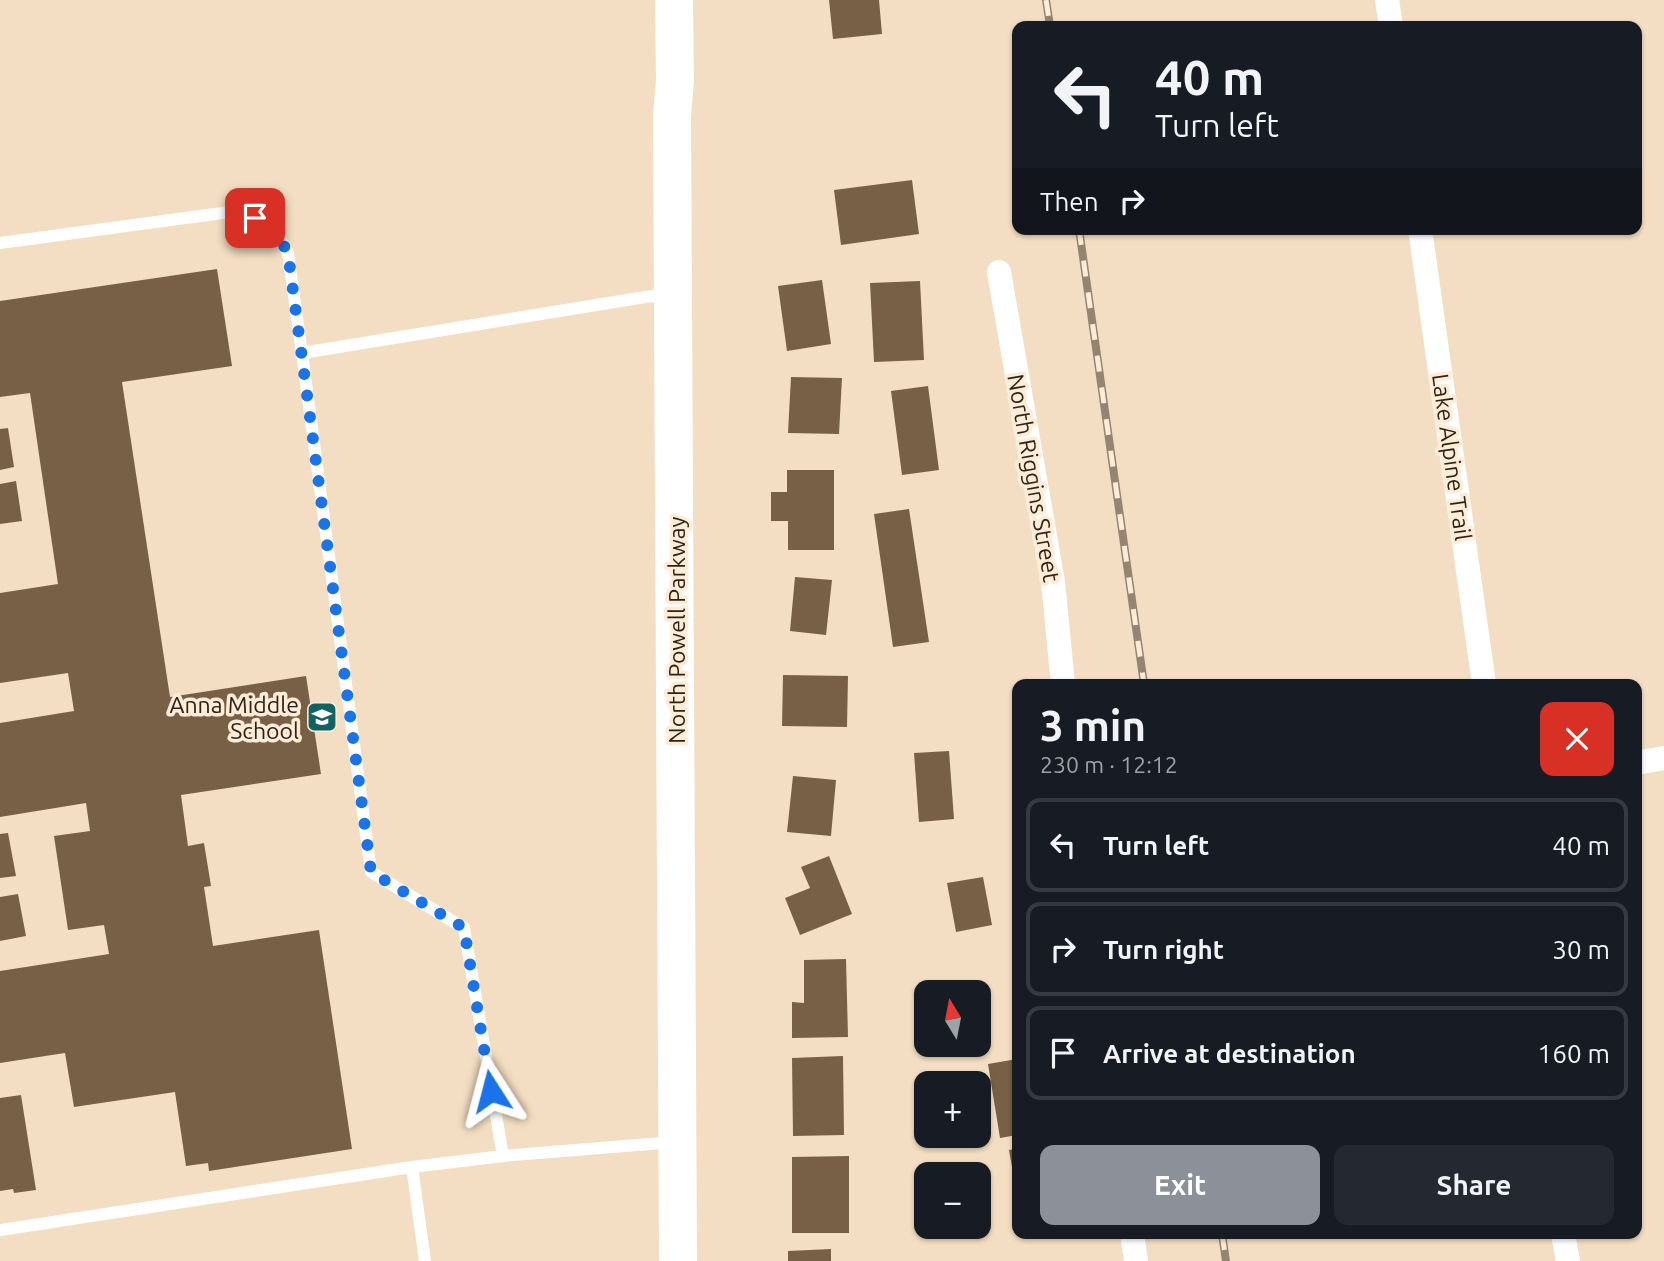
<!DOCTYPE html>
<meta charset="utf-8">
<style>
:root{--surface:#171b24;--page:#242831;--text:#f1f3f6;--muted:#9ea1a6;--line:#363941;--accent:#8c9099}
body{margin:0;font-family:Ubuntu,sans-serif;background:var(--page);color:var(--text);height:100vh;display:flex;flex-direction:column;font-size:26px;white-space:nowrap}
*{box-sizing:border-box;margin:0}
p{font-size:23px;color:var(--muted)}
.icon{flex:none;width:38px;height:38px;fill:none;stroke:currentColor;stroke-width:2;stroke-linecap:round;stroke-linejoin:round}
.map{position:relative;flex:1;overflow:hidden}
.drawer{position:absolute;left:1012px;top:679px;width:630px;height:560px;display:flex;flex-direction:column;background:var(--surface);border-radius:14px;box-shadow:0 2px 5px #0004}
.drawer>*{flex:none}
.top-card{position:absolute;left:1012px;top:21px;width:630px;height:214px;border-radius:14px;box-shadow:0 2px 5px #0004;background:#171b24;color:var(--text);overflow:hidden}
.needle{width:46px;rotate:350deg}
.controls{position:absolute;left:914px;top:980px;display:grid;gap:14px}
.controls a{display:grid;place-items:center;width:77px;height:77px;border-radius:14px;background:var(--surface);box-shadow:0 2px 5px #0004;font-size:35px}
.pin{position:absolute;display:grid;place-items:center;width:60px;height:60px;color:#fff;margin:-30px;border-radius:14px;box-shadow:0 4px 10px #0006}
.me{position:absolute;width:77px;margin:-38px;rotate:351deg;stroke-linejoin:round;filter:drop-shadow(0 0 5px #0008)}
.turn{display:flex;align-items:center;gap:24px;height:147px;padding:0 28px;font-size:32px}
.turn .icon{width:91px;height:91px;stroke-width:2.5}
.turn b{display:block;font-size:49px;line-height:60px}
.then{display:flex;align-items:center;height:66px;padding:0 28px;background:#0003;gap:14px;font-size:26px}
.round{display:grid;place-items:center;flex:none;width:74px;height:74px;border-radius:14px;background:var(--page)}
.head{display:flex;align-items:center;justify-content:space-between;height:119px;padding:0 28px}
h1{font-size:42px;font-weight:700;line-height:52px}
.action{display:flex;gap:14px;margin-top:auto;padding:14px 28px}
.action a{flex:1;height:80px;border-radius:14px;background:var(--accent);color:#fff;font-size:28px;font-weight:700;line-height:80px;text-align:center}
.action a+a{background:var(--page);color:var(--text)}
ul{padding:0;list-style:none}
li{display:flex;align-items:center;gap:21px;height:94px;margin:0 14px 10px;padding:0 14px;border:4px solid var(--line);border-radius:14px}
li div{flex:1}
li b{display:block;font-size:26px}
li em{font-style:normal}
.map>svg:first-child{display:block}
.building{fill:#776045}
.lines{fill:none;stroke-linecap:round;stroke-linejoin:round}
.service{stroke:#fff;stroke-width:12}
.minor{stroke:#fff;stroke-width:24}
.primary{stroke:#fff;stroke-width:38}
.rail-casing{stroke:#948471;stroke-width:8}
.rail{stroke:#feecd6;stroke-width:5;stroke-dasharray:16;stroke-linecap:butt}
.route{stroke:#1a73e8;stroke-width:12;stroke-dasharray:0 21.6}
.labels{text-anchor:middle;dominant-baseline:central;stroke-width:7;stroke-linejoin:round;paint-order:stroke}
.street-label{font-size:23px;fill:#2c241a;stroke:#feecd6}
.poi-label{font-size:23px;fill:#2c241a;stroke:#feecd6;text-anchor:end}
</style>
<div class="map">
<svg width="1664" height="1261" viewBox="0 0 1664 1261">
<rect width="100%" height="100%" fill="#f4dec3"/>
<!-- building -->
<path class="building" d="M829,0H879L882,34L833,39Z
M912,180L919,234L841,245L834,190Z
M217,269L232,366L122,382L170,697L306,676L321,774L181,795L188,846L204,843L211,886L204,887L213,946L319,930L352,1149L209,1171L208,1163L186,1166L175,1092L74,1107L65,1053L0,1063V971L109,954L104,925L68,930L54,836L90,831L86,803L0,817V723L74,711L68,673L0,683V593L58,584L30,393L0,397V301Z
M822,280L831,344L787,351L778,286Z
M920,281L924,360L874,362L870,283Z
M791,377L842,378L839,434L788,433Z
M928,386L939,470L902,475L891,391Z
M8,428L14,467L0,470V429Z
M787,470H834V550H788V521H771V492H787Z
M16,481L22,521L0,524V484Z
M909,509L929,642L893,647L874,514Z
M795,577L832,580L826,635L790,631Z
M783,675L848,676L847,727L782,726Z
M949,751L954,819L919,822L914,753Z
M793,776L836,780L831,836L787,832Z
M8,833L16,876L0,878V834Z
M829,856L852,914L800,935L785,898L810,888L801,867Z
M983,877L992,925L956,932L947,883Z
M18,894L26,936L0,941V897Z
M846,959L848,1037L792,1038V1002L804,1003V960Z
M843,1056L844,1135L793,1136L792,1058Z
M1017,1059V1135L1000,1138L988,1064Z
M21,1095L36,1190L14,1193L13,1189L0,1191V1098Z
M1017,1149V1183L1015,1184L1009,1150Z
M849,1156V1233H792V1157Z
M831,1249V1261H788V1251Z"/>
<g class="lines">
<!-- service -->
<path class="service" d="M0,243L237,211L272,225L288,253L302,353L670,293
M302,353L371,872L464,928L503,1156
M412,1167L425,1261
M0,1230L412,1167L503,1156L674,1142"/>
<!-- minor -->
<path class="minor" d="M1387,0L1391,26
M1420,229L1484,684
M999,272L1053,582L1063,684
M1636,763L1664,758
M1132,1234L1136,1261
M1563,1234L1568,1261"/>
<!-- primary -->
<path class="primary" d="M674,0L675,80L672,116L678,1261"/>
<!-- rail casing -->
<g class="rail-casing">
<path id="rail" d="M1046,0L1050,26
M1079,229L1144,684
M1222,1234L1226,1261"/>
</g>
<!-- rail -->
<use href="#rail" class="rail"/>
</g>
<g class="lines">
<!-- route -->
<path class="route" d="M255,218L272,225L288,253L371,872L464,928L491,1091"/>
</g>
<!-- icons -->
<defs>
<g id="school-square" transform="scale(1.575)"><rect x="-9" y="-9" width="18" height="18" rx="4" fill="#116262" stroke="#feecd6"/><path d="M0-5L7-2L0 1L-7-2ZM-4 1L0 2.5L4 1V4Q0 6-4 4Z" fill="#fff"/></g>
</defs>
<g fill-rule="evenodd">
<use href="#school-square" x="322" y="717"/>
</g>
<g class="labels">
<!-- street labels -->
<g class="street-label">
<text transform="translate(1452 457) rotate(82)">Lake Alpine Trail</text>
<text transform="translate(1034 478) rotate(80)">North Riggins Street</text>
<text transform="translate(676 630) rotate(-90)">North Powell Parkway</text>
</g>
<!-- poi labels -->
<g class="poi-label">
<text x="299" y="704">Anna Middle<tspan x="299" dy="26">School</tspan></text>
</g>
</g>
</svg>
<div class="controls">
<a><svg class="needle" viewBox="-14 -14 28 28"><path d="M0-13l5 13h-10z" fill="#e53935"/><path d="M0 13l5-13h-10z" fill="#9ea1a6"/></svg></a>
<a>+</a>
<a>−</a>
</div>
<div class="pin" style="left:255px;top:218px;background:#d93025"><svg class="icon" aria-label="arrive" viewBox="0 0 24 24"><path d="M6 21V4h12l-3 4 3 4H6"/></svg></div>
<svg class="me" style="left:491px;top:1091px" viewBox="-20 -20 40 40"><path d="M0-17L14 15 0 8-14 15z" fill="#1a73e8" stroke="#fff" stroke-width="4"/></svg>
<div class="top-card">
<div class="turn"><svg class="icon" aria-label="left" viewBox="0 0 24 24"><path d="M17 20v-9H6M10 6l-5 5 5 5"/></svg><div><b>40 m</b>Turn left</div></div>
<div class="then">Then<svg class="icon" aria-label="right" viewBox="0 0 24 24"><path d="M7 20v-9h11M14 6l5 5-5 5"/></svg></div>
</div>
<section class="drawer">
<div class="head"><div><h1>3 min</h1><p>230 m · 12:12</p></div><a class="round" style="background:#d93025;color:#fff"><svg class="icon" aria-label="close" viewBox="0 0 24 24"><path d="M6 6l12 12M18 6L6 18"/></svg></a></div>
<ul>
<li><svg class="icon" aria-label="left" viewBox="0 0 24 24"><path d="M17 20v-9H6M10 6l-5 5 5 5"/></svg><div><b>Turn left</b></div><em>40 m</em></li>
<li><svg class="icon" aria-label="right" viewBox="0 0 24 24"><path d="M7 20v-9h11M14 6l5 5-5 5"/></svg><div><b>Turn right</b></div><em>30 m</em></li>
<li><svg class="icon" aria-label="arrive" viewBox="0 0 24 24"><path d="M6 21V4h12l-3 4 3 4H6"/></svg><div><b>Arrive at destination</b></div><em>160 m</em></li>
</ul>
<div class="action"><a>Exit</a><a>Share</a></div>
</section>
</div>
